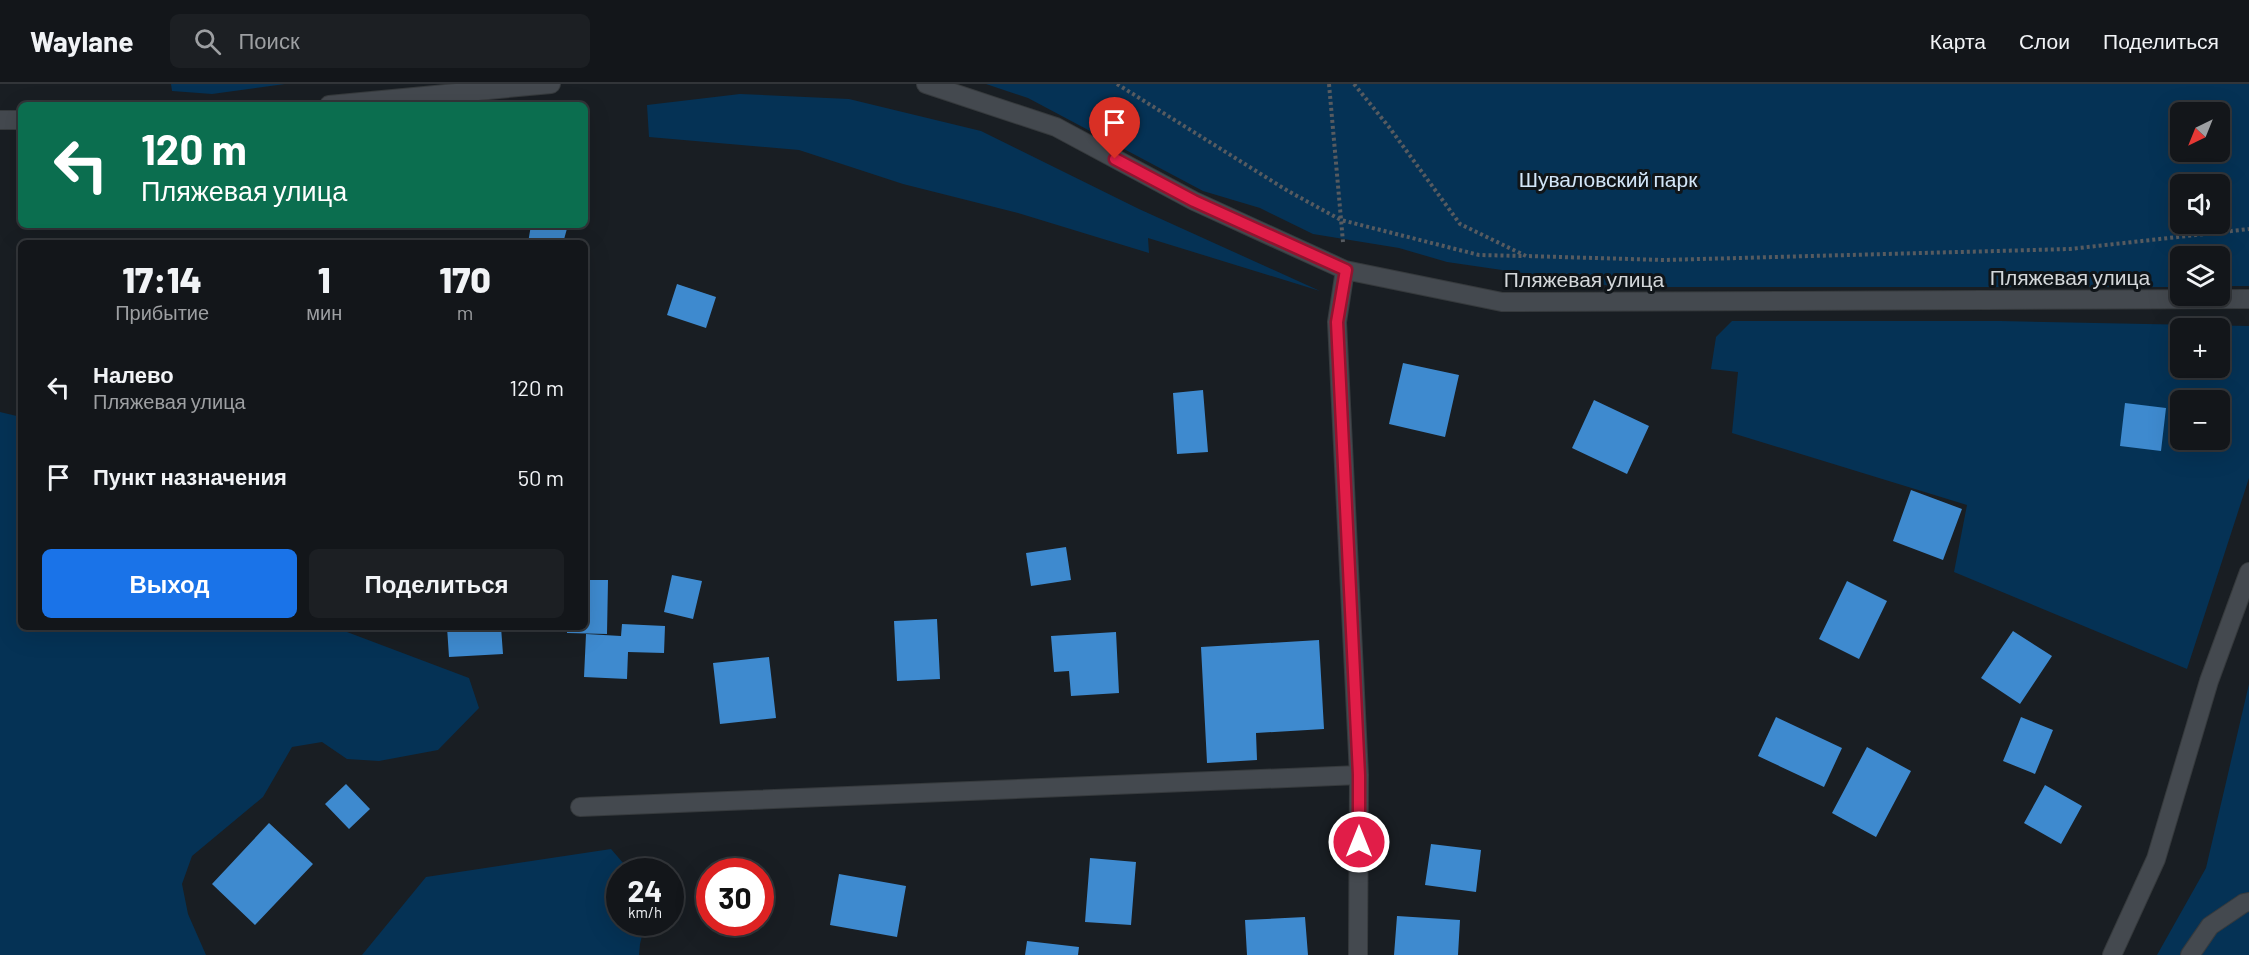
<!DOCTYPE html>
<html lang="ru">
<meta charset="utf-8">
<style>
:root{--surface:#13161a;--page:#1c1f23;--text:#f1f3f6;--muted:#9d9fa2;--line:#323539;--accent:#1a73e8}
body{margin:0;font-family:Barlow,sans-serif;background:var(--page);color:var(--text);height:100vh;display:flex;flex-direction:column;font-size:22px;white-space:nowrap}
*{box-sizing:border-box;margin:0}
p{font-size:20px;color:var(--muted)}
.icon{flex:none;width:33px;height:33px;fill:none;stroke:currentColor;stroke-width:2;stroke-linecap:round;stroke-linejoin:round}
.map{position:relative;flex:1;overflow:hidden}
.sheet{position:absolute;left:18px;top:156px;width:570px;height:390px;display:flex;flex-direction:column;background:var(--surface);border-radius:9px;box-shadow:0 6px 24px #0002,0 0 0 2px var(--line)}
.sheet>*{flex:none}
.guide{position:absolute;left:18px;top:18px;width:570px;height:126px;border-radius:9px;box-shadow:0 6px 24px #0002,0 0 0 2px var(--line);background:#0b6e4f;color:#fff;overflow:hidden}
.needle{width:39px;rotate:223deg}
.tools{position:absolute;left:2170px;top:18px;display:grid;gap:12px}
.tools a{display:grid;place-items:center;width:60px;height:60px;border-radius:9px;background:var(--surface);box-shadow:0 6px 24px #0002,0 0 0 2px var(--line);font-size:30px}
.speed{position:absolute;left:606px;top:774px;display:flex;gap:12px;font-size:30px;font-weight:700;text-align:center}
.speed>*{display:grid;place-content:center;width:78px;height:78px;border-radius:50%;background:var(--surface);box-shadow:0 6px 24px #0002,0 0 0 2px var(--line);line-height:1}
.speed small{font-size:15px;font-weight:400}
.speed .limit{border:9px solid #d22;background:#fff;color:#111}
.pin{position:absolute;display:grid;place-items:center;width:51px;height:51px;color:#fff;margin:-62px -26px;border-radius:50% 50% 50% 0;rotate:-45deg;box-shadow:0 0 6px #0007}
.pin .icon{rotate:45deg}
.me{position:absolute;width:66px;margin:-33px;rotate:0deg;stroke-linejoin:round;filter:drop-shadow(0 0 4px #0008)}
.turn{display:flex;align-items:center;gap:21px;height:126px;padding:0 24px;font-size:27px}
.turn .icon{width:78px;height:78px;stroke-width:2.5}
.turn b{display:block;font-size:42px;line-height:51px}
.eta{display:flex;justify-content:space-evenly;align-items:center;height:102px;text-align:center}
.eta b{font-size:36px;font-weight:800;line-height:42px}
.primary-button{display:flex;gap:12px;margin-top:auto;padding:12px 24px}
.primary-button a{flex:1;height:69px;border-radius:9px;background:var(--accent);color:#fff;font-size:24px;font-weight:800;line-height:69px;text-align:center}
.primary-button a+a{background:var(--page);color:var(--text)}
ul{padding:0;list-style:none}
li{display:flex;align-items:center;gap:18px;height:90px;padding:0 24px}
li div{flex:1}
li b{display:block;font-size:22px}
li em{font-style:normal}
header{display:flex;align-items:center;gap:36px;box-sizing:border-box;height:84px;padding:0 30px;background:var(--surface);border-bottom:2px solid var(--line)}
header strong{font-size:28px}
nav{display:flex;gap:33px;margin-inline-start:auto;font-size:21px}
.search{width:420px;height:54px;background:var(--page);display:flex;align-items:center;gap:15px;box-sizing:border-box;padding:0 21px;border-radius:9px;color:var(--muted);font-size:22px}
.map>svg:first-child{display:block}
.green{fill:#053255;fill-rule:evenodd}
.building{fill:#3e8acf}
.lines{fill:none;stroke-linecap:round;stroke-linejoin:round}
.minor-casing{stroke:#363a3d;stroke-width:20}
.path{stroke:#575b60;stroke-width:4;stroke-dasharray:3 3;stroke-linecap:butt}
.minor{stroke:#44494f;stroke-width:18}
.route-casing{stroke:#92132f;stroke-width:15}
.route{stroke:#e11d48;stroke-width:10}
.labels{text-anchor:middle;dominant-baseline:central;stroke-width:6;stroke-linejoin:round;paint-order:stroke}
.park-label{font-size:21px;fill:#d3e6f8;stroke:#101519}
.street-label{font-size:21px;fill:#d3d7da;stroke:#101519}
</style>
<header>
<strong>Waylane</strong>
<div class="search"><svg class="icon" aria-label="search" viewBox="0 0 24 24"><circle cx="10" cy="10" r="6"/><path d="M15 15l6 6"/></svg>Поиск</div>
<nav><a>Карта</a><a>Слои</a><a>Поделиться</a></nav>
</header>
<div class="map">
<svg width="2249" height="871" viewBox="0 0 2249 871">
<rect width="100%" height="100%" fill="#191e23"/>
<!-- green -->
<path class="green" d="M171,0H285L212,10L172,7Z
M986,0H2249V202H2220V172H2181V203H1619L1447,178L1399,164L1313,150L1260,124L1203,107L1028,14ZM2220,28V68H2181V28ZM2181,100H2220V140H2181Z
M740,10L849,15L981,47L1139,125L1320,207L1148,154L1149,169L1018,129L903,100L799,66L649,53L647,21Z
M1732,237H2000L2249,242V394L2187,585L1954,488L1967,421L1732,349L1738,288L1711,285L1716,253ZM2181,244H2220V284H2181ZM2181,316H2220V356H2181Z
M0,328L21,333V543H342L347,548L469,594L479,624L438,666L379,677L347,675L322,658L292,663L263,713L192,772L182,800L188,830L206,871H0Z
M2249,600V871H2157L2206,784Z
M611,765L630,787L620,788V838L645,839L640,860L639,871H362L426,793Z"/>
<!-- building -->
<path class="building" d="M531,141H568L563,159H528Z
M677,200L716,213L706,244L667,231Z
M1403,279L1459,291L1445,353L1389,340Z
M1203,306L1208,368L1177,370L1173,309Z
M1594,316L1649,342L1627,390L1572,364Z
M2125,319L2166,324L2161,367L2120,362Z
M1911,406L1962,425L1943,476L1893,457Z
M1066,463L1071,496L1031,502L1026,469Z
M672,491L702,497L693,535L664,528Z
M585,496H608L607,550L567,549V543H585Z
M1847,497L1887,517L1859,575L1819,555Z
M937,535L940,595L897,597L894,537Z
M622,540L665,542L664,569L628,568L627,595L584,593L586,550L621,552Z
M447,543H501L503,570L449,573Z
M2013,547L2052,572L2020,620L1981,594Z
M1116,548L1119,609L1071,612L1069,587L1054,588L1051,552Z
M1319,556L1324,645L1256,649L1257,676L1207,679L1201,563Z
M769,573L776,634L720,640L713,579Z
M1776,633L1842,664L1824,703L1758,672Z
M2021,633L2053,646L2035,690L2003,677Z
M1867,663L1911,687L1876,753L1832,729Z
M346,700L370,725L349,745L325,720Z
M2045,701L2082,722L2061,760L2024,739Z
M269,739L313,780L255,841L212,800Z
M1431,760L1481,766L1476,808L1425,801Z
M1090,774L1136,778L1131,841L1085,838Z
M839,790L906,802L897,853L830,841Z
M1397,832L1460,836L1458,871H1394Z
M1305,833L1308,871H1247L1245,836Z
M1027,857L1079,863L1078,871H1025Z"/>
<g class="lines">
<!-- minor casing -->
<g class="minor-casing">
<path id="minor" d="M926,0L1056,43L1194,117L1345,186L1502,218L2249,215
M329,21L551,0
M0,36H21
M580,723L1359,691L1337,238L1345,186
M1358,871L1359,691
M2112,871L2156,775L2209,597L2249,488
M2190,871L2210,842L2244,819L2249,818"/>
</g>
<!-- path -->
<path class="path" d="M1117,0L1288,107L1341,136L1479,171L1523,172
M1329,0L1343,158
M1354,0L1389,43L1460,140L1526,172L1664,176L2070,165L2249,145"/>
<!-- minor -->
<use href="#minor" class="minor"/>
</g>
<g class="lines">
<!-- route casing -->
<g class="route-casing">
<path id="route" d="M1115,75L1194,117L1346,186L1337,238L1359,691V758"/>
</g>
<!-- route -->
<use href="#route" class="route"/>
</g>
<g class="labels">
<!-- park labels -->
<g class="park-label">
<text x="1608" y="94">Шуваловский парк</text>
</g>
<!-- street labels -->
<g class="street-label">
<text x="2070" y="192">Пляжевая улица</text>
<text x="1584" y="194">Пляжевая улица</text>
</g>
</g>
</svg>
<div class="tools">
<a><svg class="needle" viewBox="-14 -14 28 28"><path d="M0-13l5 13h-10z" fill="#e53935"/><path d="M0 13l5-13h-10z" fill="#9d9fa2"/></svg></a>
<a><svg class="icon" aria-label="sound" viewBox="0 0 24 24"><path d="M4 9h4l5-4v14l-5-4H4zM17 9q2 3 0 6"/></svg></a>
<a><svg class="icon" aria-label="layers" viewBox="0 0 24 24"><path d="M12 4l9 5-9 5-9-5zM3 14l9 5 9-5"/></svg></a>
<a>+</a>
<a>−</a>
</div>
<div class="speed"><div>24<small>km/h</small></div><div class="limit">30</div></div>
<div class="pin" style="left:1115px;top:75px;background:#d93025"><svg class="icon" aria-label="arrive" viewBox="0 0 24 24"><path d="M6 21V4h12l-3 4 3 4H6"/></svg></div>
<svg class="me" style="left:1359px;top:758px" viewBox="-20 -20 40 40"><circle r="17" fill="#e11d48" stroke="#fff" stroke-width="3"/><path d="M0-11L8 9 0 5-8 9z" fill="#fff"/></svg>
<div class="guide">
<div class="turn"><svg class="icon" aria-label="left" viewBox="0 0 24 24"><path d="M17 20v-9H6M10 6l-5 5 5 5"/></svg><div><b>120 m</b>Пляжевая улица</div></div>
</div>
<section class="sheet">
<div class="eta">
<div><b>17:14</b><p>Прибытие</p></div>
<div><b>1</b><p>мин</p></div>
<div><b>170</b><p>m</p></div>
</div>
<ul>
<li><svg class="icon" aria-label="left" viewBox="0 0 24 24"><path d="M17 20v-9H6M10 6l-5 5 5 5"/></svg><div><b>Налево</b><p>Пляжевая улица</p></div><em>120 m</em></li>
<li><svg class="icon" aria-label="arrive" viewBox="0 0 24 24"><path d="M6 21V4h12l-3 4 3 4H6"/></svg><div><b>Пункт назначения</b></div><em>50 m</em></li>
</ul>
<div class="primary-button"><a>Выход</a><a>Поделиться</a></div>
</section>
</div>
